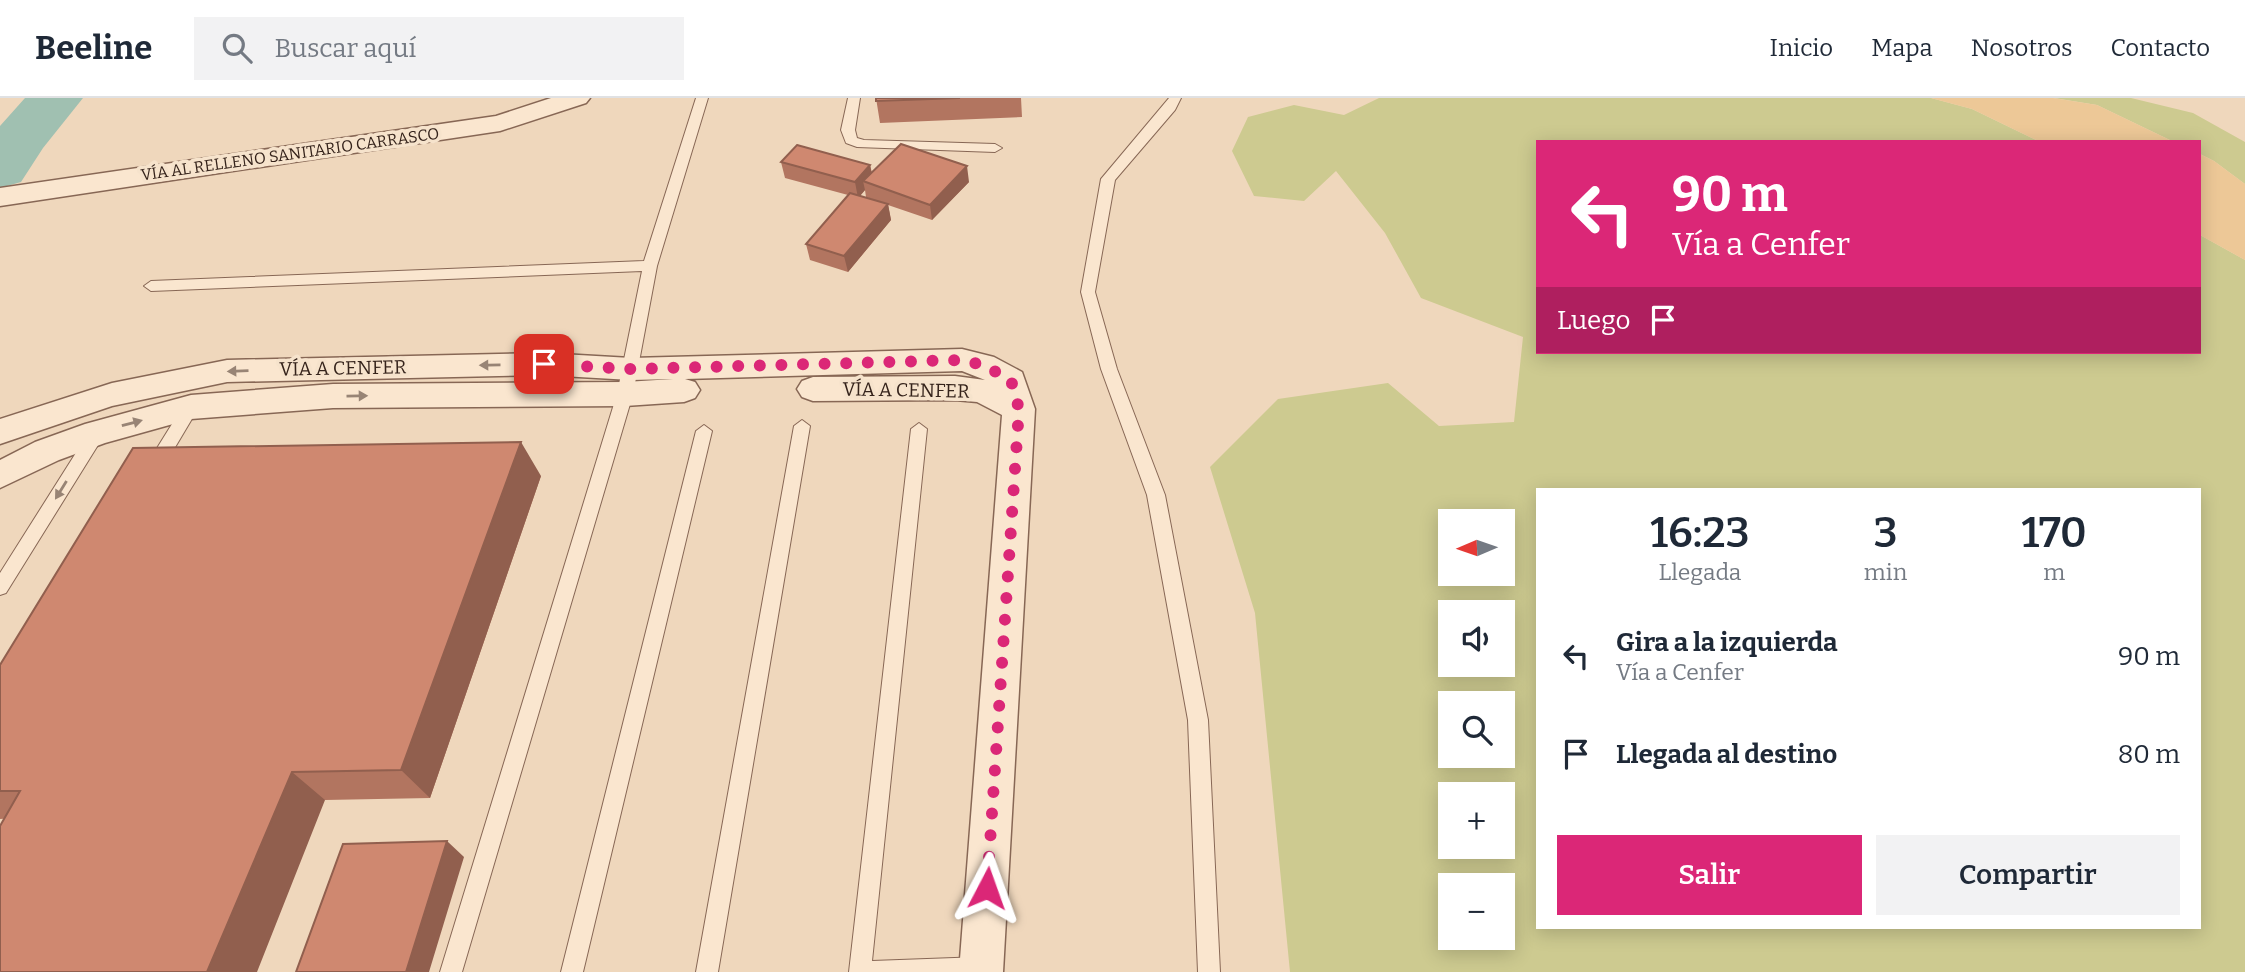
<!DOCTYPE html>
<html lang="es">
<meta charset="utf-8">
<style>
:root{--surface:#fff;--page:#f2f2f3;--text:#1f2937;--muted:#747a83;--line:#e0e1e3;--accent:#db2777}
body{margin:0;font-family:Bitter,serif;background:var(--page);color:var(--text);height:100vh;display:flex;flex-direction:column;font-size:26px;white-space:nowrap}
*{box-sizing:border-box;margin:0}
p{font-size:23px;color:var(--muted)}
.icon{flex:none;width:38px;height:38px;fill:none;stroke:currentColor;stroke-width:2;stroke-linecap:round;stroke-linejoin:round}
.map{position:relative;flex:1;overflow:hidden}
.panel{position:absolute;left:1536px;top:390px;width:665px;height:441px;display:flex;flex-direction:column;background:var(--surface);border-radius:0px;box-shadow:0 4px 18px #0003}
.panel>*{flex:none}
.banner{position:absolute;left:1536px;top:42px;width:665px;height:214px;border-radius:0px;box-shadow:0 4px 18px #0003;background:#db2777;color:#fff;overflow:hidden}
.needle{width:46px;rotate:268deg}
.buttons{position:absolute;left:1438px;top:411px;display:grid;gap:14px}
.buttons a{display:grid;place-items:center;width:77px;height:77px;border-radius:0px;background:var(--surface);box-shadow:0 4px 18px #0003;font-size:35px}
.pin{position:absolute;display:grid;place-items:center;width:60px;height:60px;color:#fff;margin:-30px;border-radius:14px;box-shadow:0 4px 10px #0006}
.me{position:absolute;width:77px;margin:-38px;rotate:4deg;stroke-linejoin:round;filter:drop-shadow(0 0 5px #0008)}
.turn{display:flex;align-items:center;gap:24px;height:147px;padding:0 21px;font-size:32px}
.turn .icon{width:91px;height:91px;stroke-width:2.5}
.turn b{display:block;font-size:49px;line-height:60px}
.then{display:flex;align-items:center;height:66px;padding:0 21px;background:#0003;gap:14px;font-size:26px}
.eta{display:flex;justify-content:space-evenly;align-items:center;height:119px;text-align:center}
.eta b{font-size:42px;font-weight:600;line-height:49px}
.cta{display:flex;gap:14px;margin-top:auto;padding:14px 21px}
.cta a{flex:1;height:80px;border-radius:0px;background:var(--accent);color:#fff;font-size:28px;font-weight:600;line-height:80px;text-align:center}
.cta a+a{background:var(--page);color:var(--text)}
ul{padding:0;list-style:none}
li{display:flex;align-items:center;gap:21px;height:98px;padding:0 21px}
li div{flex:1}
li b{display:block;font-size:26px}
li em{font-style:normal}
header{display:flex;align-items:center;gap:42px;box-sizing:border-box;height:98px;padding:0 35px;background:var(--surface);border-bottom:2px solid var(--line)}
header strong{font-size:33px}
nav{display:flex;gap:38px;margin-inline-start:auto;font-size:24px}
.search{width:490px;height:63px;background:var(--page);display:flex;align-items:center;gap:18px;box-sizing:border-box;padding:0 24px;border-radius:0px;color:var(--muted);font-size:26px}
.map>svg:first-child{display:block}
.green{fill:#cdca90;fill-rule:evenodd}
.sand{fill:#edc897}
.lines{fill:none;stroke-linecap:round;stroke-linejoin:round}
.river{fill:#a0c0b1;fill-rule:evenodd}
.service-casing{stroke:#876755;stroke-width:2}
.minor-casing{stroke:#876755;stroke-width:3}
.service{fill:#fae6cf;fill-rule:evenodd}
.minor{fill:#fae6cf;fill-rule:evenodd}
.wall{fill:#b27560;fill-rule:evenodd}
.shaded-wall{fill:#915f4e}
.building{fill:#cf8870;stroke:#915f4e;stroke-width:2}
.oneway{fill:#988475}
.route{stroke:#db2777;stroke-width:12;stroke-dasharray:0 21.6}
.labels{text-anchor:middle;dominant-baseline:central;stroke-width:7;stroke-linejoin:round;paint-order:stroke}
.far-street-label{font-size:16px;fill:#35231b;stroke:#f6e3cc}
.street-label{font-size:19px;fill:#35231b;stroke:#f6e3cc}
</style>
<header>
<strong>Beeline</strong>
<div class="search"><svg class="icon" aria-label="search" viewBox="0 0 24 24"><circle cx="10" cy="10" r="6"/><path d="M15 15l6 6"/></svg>Buscar aquí</div>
<nav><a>Inicio</a><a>Mapa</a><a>Nosotros</a><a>Contacto</a></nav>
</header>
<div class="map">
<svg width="2245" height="874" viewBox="0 0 2245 874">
<rect width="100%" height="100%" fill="#efd7bc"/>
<!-- green -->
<path class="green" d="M1379,0H1931L1972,11L2040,44H1538V254H2200V137L2245,162V874H1290L1255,515L1210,369L1278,301L1388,285L1439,328L1514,324L1523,239L1421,200L1385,135L1336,73L1304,103L1254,98L1232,53L1248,19L1294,7L1344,17ZM1538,392H2200V830H1538ZM1451,424H1503V476H1451ZM1451,514H1503V567H1451ZM1451,606H1503V658H1451ZM1451,696H1503V749H1451ZM1451,788H1503V840H1451Z
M2054,0H2131L2193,15L2245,44V86L2214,63L2200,56V44H2174L2097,7Z"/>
<!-- sand -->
<path class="sand" d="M1931,0H2053L2097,7L2174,44H2040L1972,11Z
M2200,56L2214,63L2245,86V162L2200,137Z"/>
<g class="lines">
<!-- river -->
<path class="river" d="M25,0H83L43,50L21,84L0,90V28Z"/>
<!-- service casing -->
<g class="service-casing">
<path id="service" d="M696,0H708L657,168L633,296L462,874H440L617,296L642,173L151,193L144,188L151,183L644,163Z
M848,0H860L855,32L857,40L864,42L995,46L1002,50L995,54L857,49L846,45L841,32Z
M1169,0H1181L1175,12L1115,82L1095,194L1117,271L1165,397L1208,622L1220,874H1198L1188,622L1147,397L1101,271L1081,194L1101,81Z
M191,303L199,309L161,373H149L147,368L149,363L185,305Z
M802,322L810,328L718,874H696L794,328Z
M919,325L927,331L872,863L982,859L990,862L993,870L991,874H849L911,331Z
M704,327L712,333L583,874H561L696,333Z
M97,329L105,335L103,339L6,495L0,497V475L91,331Z"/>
</g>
<!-- minor casing -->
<g class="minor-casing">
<path id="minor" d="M551,0H590L586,5L500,33L0,108V90L496,18Z
M962,251L994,259L1022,274L1035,311L1003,874H959L1002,317L977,304L955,302L813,303L802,299L797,291L802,283L813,279L955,278L985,282L962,273L685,281L695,284L700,292L695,300L684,304L625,308L333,310L191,321L105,345L59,362L0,390V362L35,344L85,326L191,297L333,286L625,284L673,281L631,282L544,277L227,284L112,308L0,346V321L112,285L227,262L544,255L631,260Z"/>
</g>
<!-- service -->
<use href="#service" class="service"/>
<!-- minor -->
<use href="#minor" class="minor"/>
</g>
<!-- wall -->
<path class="wall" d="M876,0H1021L1022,19L880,25Z
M781,64L870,67L872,75L969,84L932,122L888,107L891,122L848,174L810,162L806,146L848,97L785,80ZM865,92L866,99L880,104L860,98Z
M541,378L430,700L325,702L0,721V567Z"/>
<!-- shaded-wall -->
<path class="shaded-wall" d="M870,67L873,82L863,83L865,92L858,100L855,84Z
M967,68L969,84L932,122L930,107Z
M888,106L891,122L848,174L844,158Z
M521,344L541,378L430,700L401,672Z
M292,674L325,702L257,874H207Z
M447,743L464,759L429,874H406Z"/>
<!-- building -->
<path class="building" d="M876,0H960L876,3Z
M901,46L967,68L930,107L863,83Z
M797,47L870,67L855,84L781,64Z
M850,95L888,106L844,158L806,146Z
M521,344L401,672L292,674L207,874H0V728L20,693H0V567L133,350Z
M447,743L406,874H296L343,746Z"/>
<!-- one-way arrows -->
<defs><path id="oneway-solid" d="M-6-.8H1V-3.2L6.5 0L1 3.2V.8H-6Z" transform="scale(1.75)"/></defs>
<g class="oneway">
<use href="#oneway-solid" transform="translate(490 267) rotate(179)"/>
<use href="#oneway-solid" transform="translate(238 273) rotate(178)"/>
<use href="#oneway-solid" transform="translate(357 298) rotate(-1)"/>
<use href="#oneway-solid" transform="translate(132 325) rotate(-15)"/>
<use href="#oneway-solid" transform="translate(61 392) rotate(122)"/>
</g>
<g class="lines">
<!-- route -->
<path class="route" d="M544,266L631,271L962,262L983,267L1011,282L1019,311L987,790"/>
</g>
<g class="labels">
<!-- far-street labels -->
<g class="far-street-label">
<text transform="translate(290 56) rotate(-8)">VÍA AL RELLENO SANITARIO CARRASCO</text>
</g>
<!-- street labels -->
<g class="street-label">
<text transform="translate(343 270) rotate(-1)">VÍA A CENFER</text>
<text transform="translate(906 292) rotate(1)">VÍA A CENFER</text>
</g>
</g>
</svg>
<div class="buttons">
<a><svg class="needle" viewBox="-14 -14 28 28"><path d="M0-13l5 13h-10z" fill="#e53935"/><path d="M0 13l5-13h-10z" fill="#747a83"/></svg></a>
<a><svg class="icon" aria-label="sound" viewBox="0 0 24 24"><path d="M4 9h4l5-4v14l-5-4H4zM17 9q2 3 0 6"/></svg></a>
<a><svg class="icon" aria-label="search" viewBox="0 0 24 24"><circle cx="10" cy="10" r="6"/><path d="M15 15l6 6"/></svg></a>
<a>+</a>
<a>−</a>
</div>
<div class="pin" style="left:544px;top:266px;background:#d93025"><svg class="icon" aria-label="arrive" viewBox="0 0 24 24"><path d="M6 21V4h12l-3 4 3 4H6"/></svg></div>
<svg class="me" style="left:987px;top:790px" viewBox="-20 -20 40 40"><path d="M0-17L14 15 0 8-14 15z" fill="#db2777" stroke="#fff" stroke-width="4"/></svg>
<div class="banner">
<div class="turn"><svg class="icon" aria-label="left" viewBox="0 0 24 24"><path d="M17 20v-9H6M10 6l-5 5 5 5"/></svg><div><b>90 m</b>Vía a Cenfer</div></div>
<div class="then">Luego<svg class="icon" aria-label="arrive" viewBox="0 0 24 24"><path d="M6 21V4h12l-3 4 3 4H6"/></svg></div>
</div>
<section class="panel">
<div class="eta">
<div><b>16:23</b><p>Llegada</p></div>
<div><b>3</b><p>min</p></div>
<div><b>170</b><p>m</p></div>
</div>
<ul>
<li><svg class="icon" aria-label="left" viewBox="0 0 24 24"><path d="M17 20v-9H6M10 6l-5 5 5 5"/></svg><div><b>Gira a la izquierda</b><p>Vía a Cenfer</p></div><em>90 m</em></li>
<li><svg class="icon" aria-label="arrive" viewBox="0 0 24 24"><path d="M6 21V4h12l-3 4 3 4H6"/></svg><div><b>Llegada al destino</b></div><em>80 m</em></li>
</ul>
<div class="cta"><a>Salir</a><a>Compartir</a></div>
</section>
</div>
